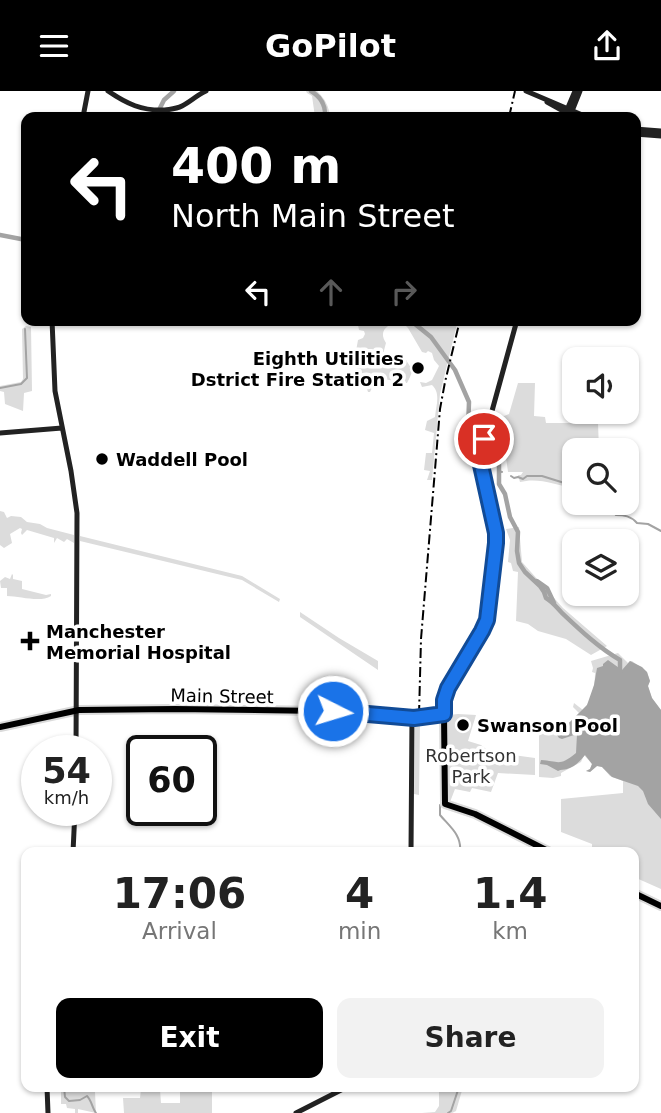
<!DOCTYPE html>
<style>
:root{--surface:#fff;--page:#f2f2f2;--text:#222;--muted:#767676;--accent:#000}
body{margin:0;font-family:"DejaVu Sans",sans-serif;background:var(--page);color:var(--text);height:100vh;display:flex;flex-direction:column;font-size:26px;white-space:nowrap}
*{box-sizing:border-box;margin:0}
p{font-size:23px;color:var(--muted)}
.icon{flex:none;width:38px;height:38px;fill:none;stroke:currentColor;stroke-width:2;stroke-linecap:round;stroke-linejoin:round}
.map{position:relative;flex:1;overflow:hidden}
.side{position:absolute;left:21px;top:756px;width:618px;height:245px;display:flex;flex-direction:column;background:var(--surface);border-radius:14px;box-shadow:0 2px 5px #0004}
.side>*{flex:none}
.banner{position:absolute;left:21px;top:21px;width:620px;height:214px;border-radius:14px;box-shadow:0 2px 5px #0004;background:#000;color:#fff;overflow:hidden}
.fabs{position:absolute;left:562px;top:256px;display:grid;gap:14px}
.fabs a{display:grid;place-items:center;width:77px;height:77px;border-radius:14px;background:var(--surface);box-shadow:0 2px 5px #0004;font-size:35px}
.speed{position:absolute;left:21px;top:644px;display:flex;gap:14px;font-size:35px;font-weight:700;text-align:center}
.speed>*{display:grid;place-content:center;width:91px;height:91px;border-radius:50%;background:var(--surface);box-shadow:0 2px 5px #0004;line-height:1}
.speed small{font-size:18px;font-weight:400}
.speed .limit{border:4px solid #111;border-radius:10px;background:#fff;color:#111}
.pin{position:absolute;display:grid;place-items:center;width:60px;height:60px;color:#fff;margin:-30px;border:4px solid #fff;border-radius:50%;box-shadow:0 2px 7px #0007}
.me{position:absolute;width:77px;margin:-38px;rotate:95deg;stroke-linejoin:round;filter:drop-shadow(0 0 5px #0008)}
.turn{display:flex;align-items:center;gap:24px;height:147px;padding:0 35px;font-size:32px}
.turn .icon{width:91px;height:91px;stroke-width:2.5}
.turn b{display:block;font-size:49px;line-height:60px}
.lanes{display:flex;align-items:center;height:66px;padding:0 35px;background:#0003;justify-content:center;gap:35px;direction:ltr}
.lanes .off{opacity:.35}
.eta{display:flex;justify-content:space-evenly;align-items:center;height:119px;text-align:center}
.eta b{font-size:42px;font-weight:700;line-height:49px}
.action{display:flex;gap:14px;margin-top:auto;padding:14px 35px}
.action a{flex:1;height:80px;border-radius:14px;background:var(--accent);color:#fff;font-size:28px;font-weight:700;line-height:80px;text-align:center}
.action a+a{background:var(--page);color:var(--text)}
header{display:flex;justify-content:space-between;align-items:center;height:91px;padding:0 35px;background:var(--accent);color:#fff;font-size:32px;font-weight:700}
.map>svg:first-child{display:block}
.green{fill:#dcdcdc}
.water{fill:#a3a3a3}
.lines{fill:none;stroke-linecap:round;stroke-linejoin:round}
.stream{stroke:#a3a3a3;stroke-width:2}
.river{stroke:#a3a3a3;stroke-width:4.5}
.primary-casing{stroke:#dbdbdb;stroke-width:10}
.secondary{stroke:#222;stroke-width:5}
.primary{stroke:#000;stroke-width:6}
.rail{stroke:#000;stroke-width:2;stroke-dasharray:10 3.5 2 3.5;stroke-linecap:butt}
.route-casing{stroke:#114b97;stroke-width:18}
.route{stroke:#1a73e8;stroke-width:12}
.poi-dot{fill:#000;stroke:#fff;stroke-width:2.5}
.labels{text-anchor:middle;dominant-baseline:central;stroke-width:7;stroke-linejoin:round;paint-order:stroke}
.poi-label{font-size:18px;font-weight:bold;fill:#000;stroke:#fff;text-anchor:start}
.street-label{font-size:18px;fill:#000;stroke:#fff}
.park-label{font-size:18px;fill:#333;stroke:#fff}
</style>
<header><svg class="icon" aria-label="menu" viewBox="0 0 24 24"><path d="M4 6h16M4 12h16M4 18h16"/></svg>GoPilot<svg class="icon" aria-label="share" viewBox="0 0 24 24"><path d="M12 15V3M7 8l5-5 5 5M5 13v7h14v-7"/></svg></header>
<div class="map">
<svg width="661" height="1022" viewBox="0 0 661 1022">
<rect width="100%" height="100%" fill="#fff"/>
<!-- green -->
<path class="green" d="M306,0H317C325,8 329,15 330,26H315L312,5L307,2Z
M357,229H458L440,303L432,389H427L430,380L424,379L426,362H432L434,342L425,339L427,330L435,326C436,315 441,302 432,294L422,296L420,291L426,292L432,289L439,275L434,269L432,262L428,260L426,262L422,261L408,237L402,231L398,230C387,234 378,240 386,252C383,262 379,279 397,273L399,268L404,265C411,280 416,275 407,292C390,292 380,280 370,301H368L366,295L363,292L355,294L357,280L356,273L350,271V263L356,260L358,249L363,247L365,243L364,240L359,239Z
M26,235L31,236L32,300L24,302L23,320L5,313L4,301L0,300V295L21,291L23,288L22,238Z
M518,292H535L534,325L545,326L546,332H598L599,359H574V397C556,394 538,386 520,391L518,384H521L523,381H508L505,359L487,347L493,324L504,325L509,323Z
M0,420L4,421L7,427L11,425L21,426L27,431L40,433L47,437L74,444V452L67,448L64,451L57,447L54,452V447L27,439L22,444L21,442L22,438L20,437L10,443L12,452L4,457L0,454Z
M519,436L522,471L563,517L607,555L591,564L566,548L538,540L528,533L516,530L518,481L513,480L511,472L508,471L510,449L506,438Z
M80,445L242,485L280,508L279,511L242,489L80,450Z
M12,483L13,484V488L22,490V498L46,504L51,503V505C40,512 20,505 7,505V497H1L0,490L5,486L10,488Z
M300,521L339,547L378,570V579L300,526Z
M618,562L628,572L630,570H632L647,581L650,590L648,595L652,607L661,619V798L634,786V761H592V753L561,741V708L623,702V690L610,685L602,676L597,675L590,681L586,680L590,678L592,673L584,664L581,671L561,682V685L553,687L539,686V632L556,634L561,639L579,622L573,616L574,612L583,619C592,610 595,595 595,582L592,581L593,577L591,570Z
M458,623L476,624L468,650L481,654L496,666L512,667L513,664L535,667V684L498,682L491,701L472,697L470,701L455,698L450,711L447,709V626L449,624Z
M415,631L420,632L419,704L414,703Z
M439,996H463L456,1020L452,1022H422L435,1021L439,1015Z
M180,997L212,998V1022H124L123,1007H140L141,998L160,999L161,1012H180Z
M74,998H78V1001H95L96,1022L78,1018V1022H75V1018L67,1017L66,1013H61V1001H73Z"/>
<!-- water -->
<path class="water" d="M608,569L622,579L630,570L642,576L647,581L650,590L648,595L652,607L661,619V728L648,713L643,700L638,695L612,686L602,676L597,675L590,681L586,680L590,678L592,673L585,664C581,669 575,676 567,678C564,679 561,678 558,680L547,674L540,673L541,669C559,670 559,676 576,662L577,643L562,648L559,647L557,644L587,614L594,594L597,577L603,575V573Z"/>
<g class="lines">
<!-- stream -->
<path class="stream" d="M0,297L21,293L27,287L25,238
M499,380L502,381
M511,385L514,387L518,386L523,388L527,385H542L574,395
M594,411L603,416L611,418L616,424C624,424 631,425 637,432L648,433L661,440
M440,714V724C450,736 462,744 460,761
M64,996L65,1006L69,1010L80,1009L87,1005C92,1010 92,1017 96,1022
M448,1022L451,1020L459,996"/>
<!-- river -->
<path class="river" d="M311,0C321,6 326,14 325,26
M148,26L156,25L164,9L174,0
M0,144L26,149
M410,229L431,246L455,279L469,311L468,339L470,349L476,354L494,361L499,366V393L505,403L510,426L518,441L517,460L519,472L525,481L540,495L544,501L546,507C553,511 557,517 562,522C580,539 599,557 620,569V581
M537,490L547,497L554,512"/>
<!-- primary casing -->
<g class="primary-casing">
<path id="primary" d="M0,636L79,619L175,618L321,620L415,627L444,623L445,713L475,723L550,761
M634,802L661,815"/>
</g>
<!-- secondary -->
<path class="secondary" d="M108,0C127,13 142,20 165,19C171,18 176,18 182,15C190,11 197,4 206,0
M526,0L587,26
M547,11L574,26
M572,20L580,0
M83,26L88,0
M564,26L575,0
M635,38L661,40
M635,43L661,45
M52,229L55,300L71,380L77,422L76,660
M0,342L62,337
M444,623V609L448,597L484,537L488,524L496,446L482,380L481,360L517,229
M73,761L75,719
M411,761L412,627
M47,996L48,1022
M296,1022L347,996"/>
<!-- primary -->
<use href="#primary" class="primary"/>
<!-- rail -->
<path class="rail" d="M509,26L515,0
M419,624L421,548L440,318L445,291L460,229"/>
</g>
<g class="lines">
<!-- route casing -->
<g class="route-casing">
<path id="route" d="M333,620L414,627L444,623V609L448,597L482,540L487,529L496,452V442L481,374L484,348"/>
</g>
<!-- route -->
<use href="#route" class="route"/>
</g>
<!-- markers -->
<g class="poi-dot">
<circle cx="418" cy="277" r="7"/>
<circle cx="102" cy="368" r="7"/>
<path d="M26.5 539.5h7v7h7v7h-7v7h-7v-7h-7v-7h7z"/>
<circle cx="463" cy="634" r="7"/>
</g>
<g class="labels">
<!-- poi labels -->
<g class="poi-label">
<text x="404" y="267" text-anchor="end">Eighth Utilities<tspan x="404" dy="21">Dstrict Fire Station 2</tspan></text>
<text x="116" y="368">Waddell Pool</text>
<text x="46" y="540">Manchester<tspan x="46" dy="21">Memorial Hospital</tspan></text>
<text x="477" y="634">Swanson Pool</text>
</g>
<!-- street labels -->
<g class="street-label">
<text transform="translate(222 605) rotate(1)">Main Street</text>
</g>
<!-- park labels -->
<g class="park-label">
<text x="471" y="664">Robertson<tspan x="471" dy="21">Park</tspan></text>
</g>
</g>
</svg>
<div class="fabs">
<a><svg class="icon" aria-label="sound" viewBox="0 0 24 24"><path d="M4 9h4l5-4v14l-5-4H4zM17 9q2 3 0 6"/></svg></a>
<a><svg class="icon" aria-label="search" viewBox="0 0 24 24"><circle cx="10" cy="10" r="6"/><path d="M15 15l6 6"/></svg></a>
<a><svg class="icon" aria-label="layers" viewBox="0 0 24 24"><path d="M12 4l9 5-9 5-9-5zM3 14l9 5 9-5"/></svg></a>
</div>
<div class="speed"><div>54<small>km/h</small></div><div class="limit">60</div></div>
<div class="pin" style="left:484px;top:348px;background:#d93025"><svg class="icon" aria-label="arrive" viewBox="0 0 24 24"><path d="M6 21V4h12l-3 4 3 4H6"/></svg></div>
<svg class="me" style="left:333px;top:620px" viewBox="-20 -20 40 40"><circle r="17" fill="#1a73e8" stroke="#fff" stroke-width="3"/><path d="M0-11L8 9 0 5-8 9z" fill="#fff"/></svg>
<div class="banner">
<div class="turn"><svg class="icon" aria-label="left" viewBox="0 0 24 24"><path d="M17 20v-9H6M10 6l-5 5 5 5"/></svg><div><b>400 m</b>North Main Street</div></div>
<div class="lanes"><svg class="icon" aria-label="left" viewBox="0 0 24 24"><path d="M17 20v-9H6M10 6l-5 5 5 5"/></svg><svg class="icon off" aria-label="ahead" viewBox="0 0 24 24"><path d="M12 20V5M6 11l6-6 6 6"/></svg><svg class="icon off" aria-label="right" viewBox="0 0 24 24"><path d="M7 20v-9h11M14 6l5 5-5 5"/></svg></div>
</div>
<section class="side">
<div class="eta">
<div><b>17:06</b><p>Arrival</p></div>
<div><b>4</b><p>min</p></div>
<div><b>1.4</b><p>km</p></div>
</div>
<div class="action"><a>Exit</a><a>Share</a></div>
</section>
</div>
